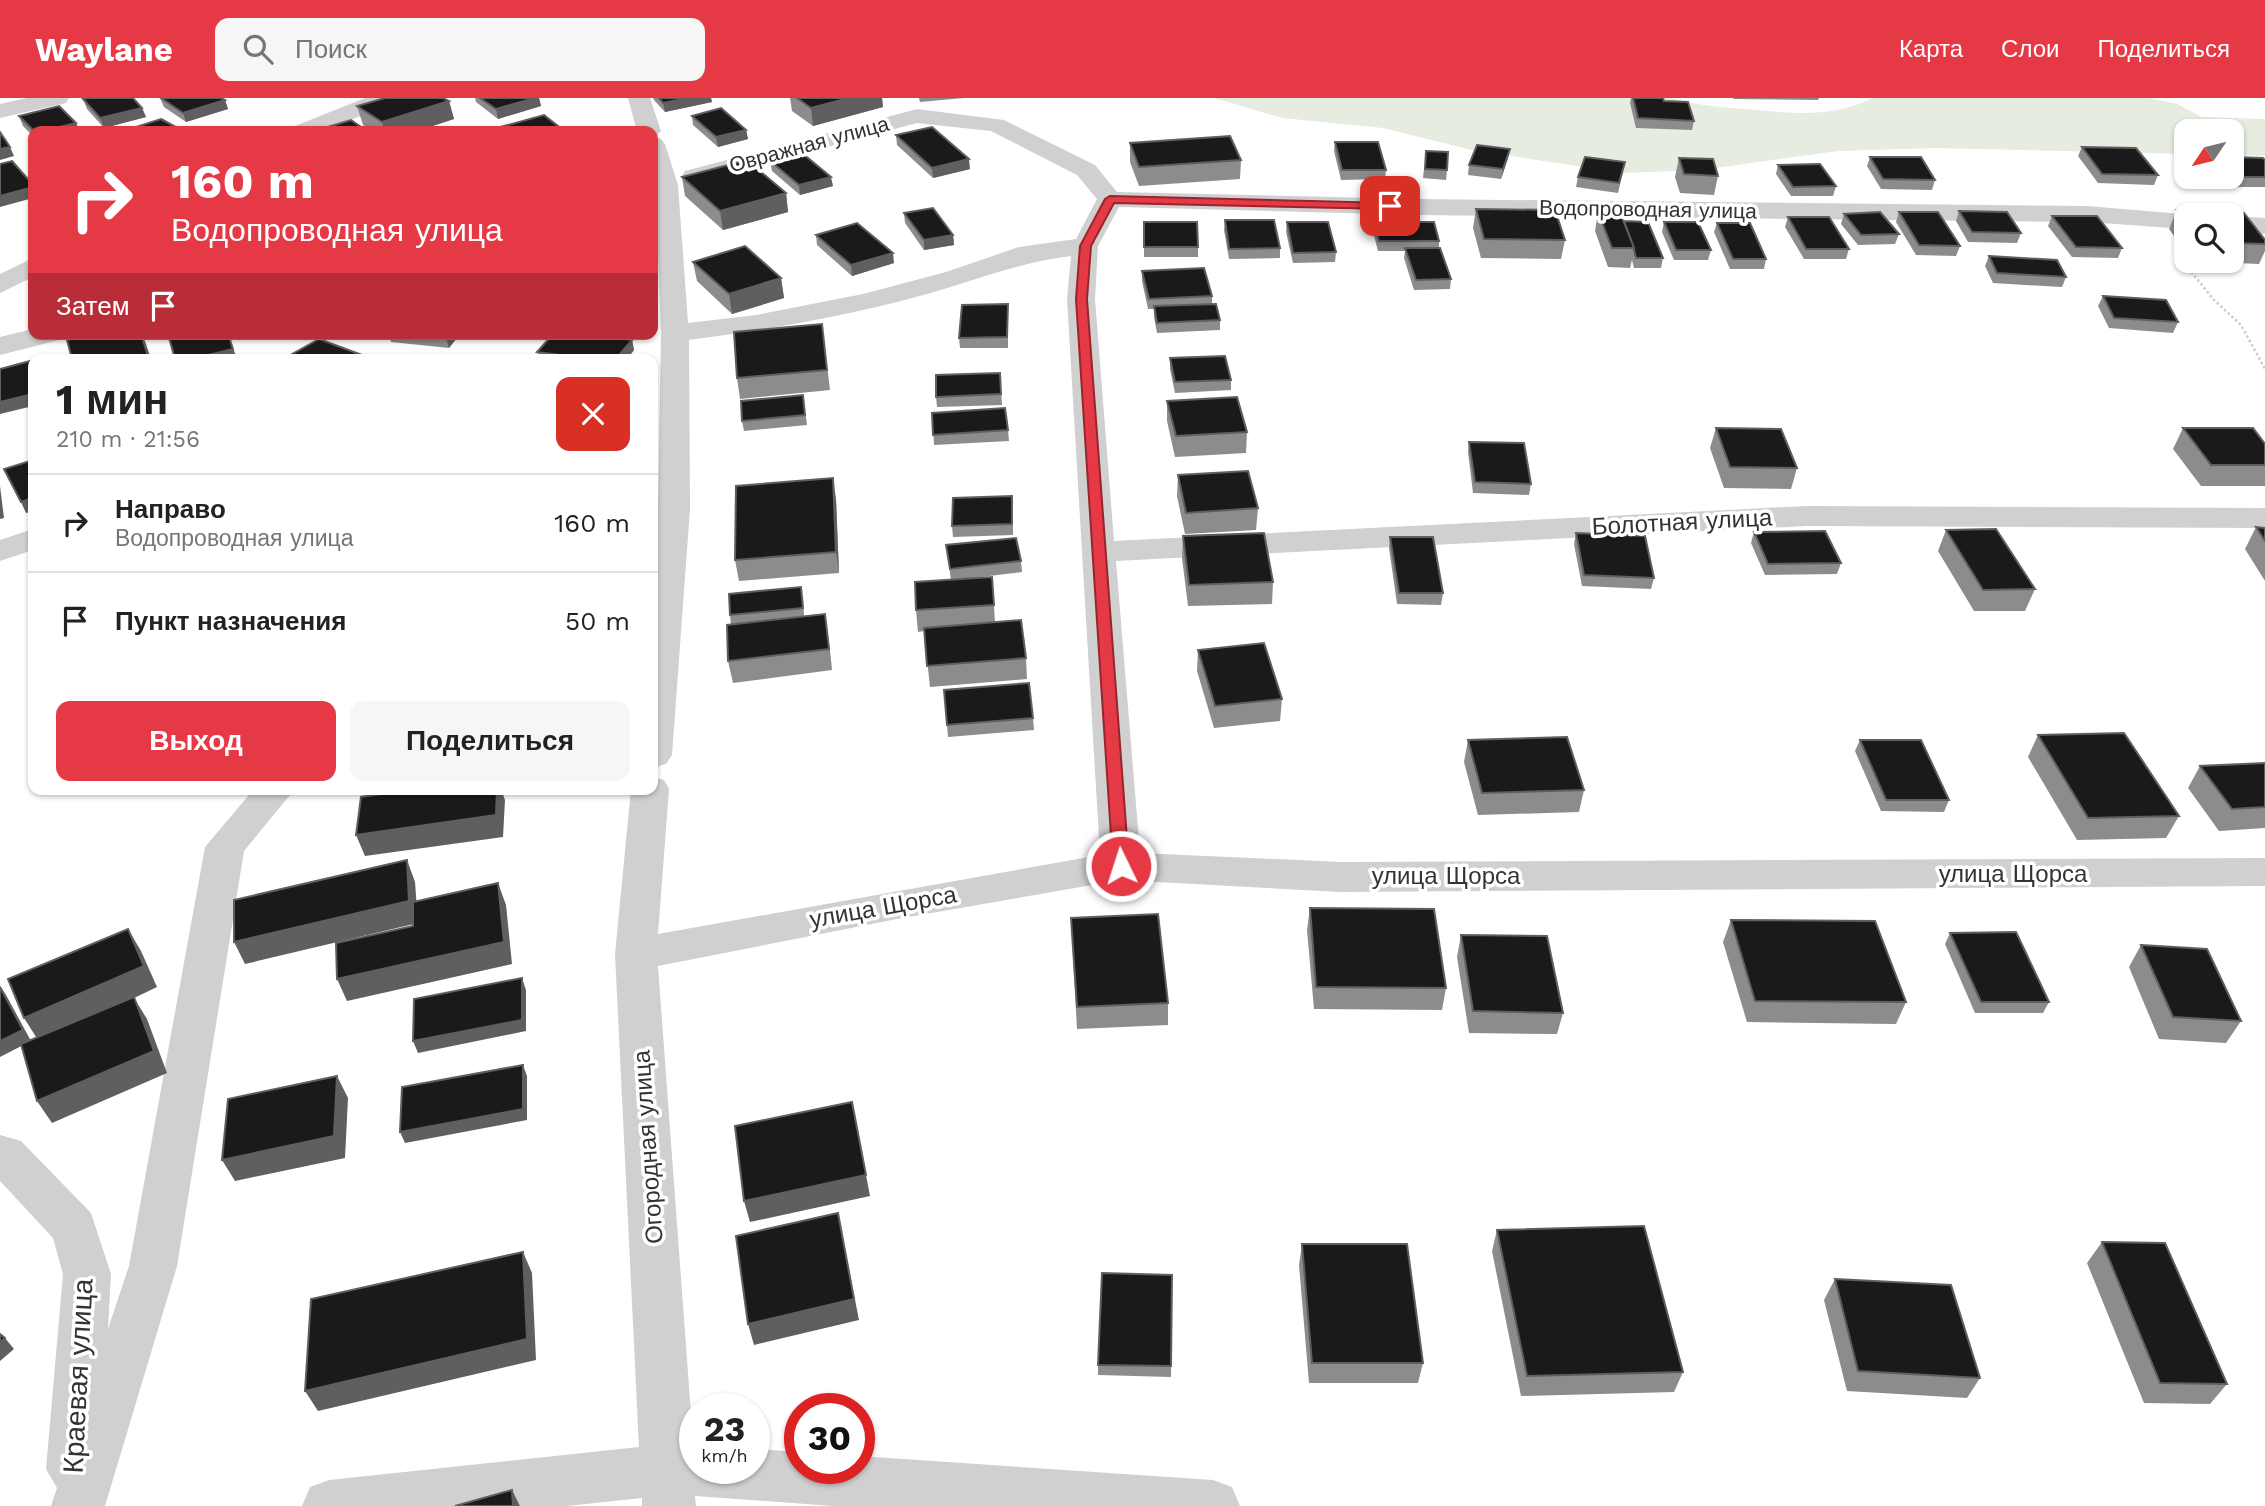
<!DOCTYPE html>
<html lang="ru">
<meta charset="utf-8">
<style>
:root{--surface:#fff;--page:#f6f6f6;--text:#222;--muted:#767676;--line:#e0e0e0;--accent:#e63946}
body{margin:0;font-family:"Work Sans",sans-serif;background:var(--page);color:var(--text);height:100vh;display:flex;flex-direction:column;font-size:26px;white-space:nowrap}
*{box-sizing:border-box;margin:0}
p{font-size:23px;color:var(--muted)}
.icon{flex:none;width:38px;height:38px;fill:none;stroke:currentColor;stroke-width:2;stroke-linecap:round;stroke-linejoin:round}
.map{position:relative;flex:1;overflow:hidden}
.details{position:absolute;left:28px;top:256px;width:630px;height:441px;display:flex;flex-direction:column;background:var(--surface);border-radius:14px;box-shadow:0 2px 5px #0004}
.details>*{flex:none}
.banner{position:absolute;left:28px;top:28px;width:630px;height:214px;border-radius:14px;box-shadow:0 2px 5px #0004;background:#e63946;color:#fff;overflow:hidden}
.needle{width:46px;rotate:235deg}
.buttons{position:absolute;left:2174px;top:21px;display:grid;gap:14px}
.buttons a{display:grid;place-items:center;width:70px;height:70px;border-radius:14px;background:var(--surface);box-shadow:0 2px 5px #0004;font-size:35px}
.speed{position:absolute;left:679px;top:1295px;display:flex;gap:14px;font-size:35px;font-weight:700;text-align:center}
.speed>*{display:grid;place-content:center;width:91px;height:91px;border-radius:50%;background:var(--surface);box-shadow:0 2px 5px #0004;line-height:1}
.speed small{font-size:18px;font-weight:400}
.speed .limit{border:10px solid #d22;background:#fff;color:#111}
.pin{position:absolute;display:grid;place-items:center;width:60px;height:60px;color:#fff;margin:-30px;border-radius:14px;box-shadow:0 4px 10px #0006}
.me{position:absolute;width:77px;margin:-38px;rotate:356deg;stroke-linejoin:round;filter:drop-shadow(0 0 5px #0008)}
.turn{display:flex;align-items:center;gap:24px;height:147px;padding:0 28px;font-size:32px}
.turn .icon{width:91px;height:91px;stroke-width:2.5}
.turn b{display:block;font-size:49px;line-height:60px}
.then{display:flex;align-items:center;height:66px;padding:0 28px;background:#0003;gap:14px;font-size:26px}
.round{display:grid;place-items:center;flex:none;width:74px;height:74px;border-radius:14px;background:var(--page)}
.head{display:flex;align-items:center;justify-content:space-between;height:119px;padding:0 28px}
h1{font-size:42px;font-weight:700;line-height:52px}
.primary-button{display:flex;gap:14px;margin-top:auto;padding:14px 28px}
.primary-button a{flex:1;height:80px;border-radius:14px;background:var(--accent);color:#fff;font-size:28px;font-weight:700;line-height:80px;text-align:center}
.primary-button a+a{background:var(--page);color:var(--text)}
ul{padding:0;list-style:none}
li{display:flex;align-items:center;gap:21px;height:98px;padding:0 28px;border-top:2px solid var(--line)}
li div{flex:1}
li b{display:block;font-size:26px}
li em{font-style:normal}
header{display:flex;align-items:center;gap:42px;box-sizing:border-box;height:98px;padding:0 35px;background:var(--accent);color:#fff}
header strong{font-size:33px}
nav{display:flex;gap:38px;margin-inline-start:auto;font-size:24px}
.search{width:490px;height:63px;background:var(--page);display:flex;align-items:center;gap:18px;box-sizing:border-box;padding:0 24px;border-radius:14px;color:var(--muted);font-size:26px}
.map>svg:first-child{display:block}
.green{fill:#e6ecdf}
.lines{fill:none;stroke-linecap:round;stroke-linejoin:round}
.path{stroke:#cdcdcd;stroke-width:2.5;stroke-dasharray:2.5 2.5;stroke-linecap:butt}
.minor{fill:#d0d0d0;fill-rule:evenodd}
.wall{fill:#8c8c8c}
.shaded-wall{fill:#5f5f5f}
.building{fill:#1a1a1a;stroke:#5f5f5f;stroke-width:2}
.route{fill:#e63946;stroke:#96252e;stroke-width:2}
.labels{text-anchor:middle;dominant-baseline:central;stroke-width:7;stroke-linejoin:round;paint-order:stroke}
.far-street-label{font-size:21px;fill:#333;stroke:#fff}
.street-label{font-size:24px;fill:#333;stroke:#fff}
.near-street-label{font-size:28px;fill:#333;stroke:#fff}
</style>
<header>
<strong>Waylane</strong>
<div class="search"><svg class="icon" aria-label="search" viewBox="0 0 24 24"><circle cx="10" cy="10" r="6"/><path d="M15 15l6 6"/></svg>Поиск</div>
<nav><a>Карта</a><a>Слои</a><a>Поделиться</a></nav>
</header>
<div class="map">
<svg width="2265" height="1408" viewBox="0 0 2265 1408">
<rect width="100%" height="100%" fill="#fff"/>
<!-- green -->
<path class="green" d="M1214,0H1670C1694,7 1720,9 1745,11C1791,15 1830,21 1873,0H2148L2177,6L2202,19L2265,21V58L2231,57V33H2186V56L1936,50L1838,53L1701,72L1623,75L1472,52L1383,30L1282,20Z"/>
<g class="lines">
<!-- path -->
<path class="path" d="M2182,162L2213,201L2241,227L2265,271"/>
<!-- minor -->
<path class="minor" d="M27,0H69L66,5L0,20V6Z
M365,0H396L393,5L323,33H291L295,28Z
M628,0H650L661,33L654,39L661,41L665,46L678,87L688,225L756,217L863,196L946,174L1019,149L1076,141L1097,101L1077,77L991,33L917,25L694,85L685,83L682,78L685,73L917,11L1004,22L1095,67L1117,94L1417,101L2087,108L2194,117H2186V131L2087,124L1417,117L1119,109L1098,148L1095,201L1114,443L1807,408L2265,410V430L1807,428L1116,463L1140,755L1341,764L2265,760V788L1341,794L1121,782L897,821L658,868L695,1370H754V1351L800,1354V1370H859V1358L1213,1382L1232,1389L1240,1408H833L695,1398L696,1408H642V1400L567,1408H302L310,1389L329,1382L639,1349L615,856L631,691H653V679L664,682L669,691L658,836L1100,757L1067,201L1071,158C1018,164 968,185 916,199C841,219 766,232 689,242L690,411L672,657L666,666L653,670V465L658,411L661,235L653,33H637Z
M2231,118L2265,120V136L2231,134Z
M33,160V179L0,195V176Z
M33,231V236H63L59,242L0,257V239Z
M33,431V452L0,463V442Z
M254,691H295L244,753L177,1168L105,1408H51L57,1390L46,1371L63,1176L53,1140L0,1083V1037L21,1043L91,1115L111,1176L108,1231L129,1168L205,749Z"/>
</g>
<!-- wall -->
<path class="wall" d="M160,0L225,2L228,11L186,24L164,9Z
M475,0H539L541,8L498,21L476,4Z
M653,0H711L712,4L665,14L654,2Z
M790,0H882L883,9L813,28L792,13Z
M919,0H964L920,4Z
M1631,0H1663L1664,3L1694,23L1692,32L1636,30L1630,5Z
M1733,0H1819L1818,2L1734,1Z
M83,1L142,10L146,19L104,30L87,11Z
M449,3L454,21L417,33H373L363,27L357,8Z
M19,18L76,25L79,33H33V38L23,28Z
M692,18L746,32L748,41L718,49L693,27Z
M896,37L970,71L933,80L897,47Z
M1335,44L1386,72L1385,81L1341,82L1334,53Z
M1130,45L1241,62L1240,81L1139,88L1130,64Z
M2082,49L2158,77L2154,87L2098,85L2078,58Z
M1510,51L1508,60L1501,81L1468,77L1469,67Z
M1426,53L1447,72L1446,82L1423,80Z
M1870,59L1935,82L1932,92L1881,91L1867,68Z
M2231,59L2265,62V89H2232L2223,79H2231Z
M1679,60L1718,78L1714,97L1680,95L1675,79Z
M770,63L833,88L800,97L772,73Z
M1778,67L1836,88L1833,98H1791L1776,76Z
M1623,74L1618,95L1576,89L1578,79Z
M682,79L786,95L788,114L723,132L685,98Z
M1476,111L1565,142L1561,161L1481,160L1473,130Z
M2177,112L2244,115L2265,142V153L2259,166L2191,163H2231V117H2186V155L2169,131Z
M1959,113L2021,135L2017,145L1968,144L1956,123Z
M1598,114L1624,123L1663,160L1661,170H1634L1632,162L1630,170L1608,169L1595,133Z
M1899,114L1960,148L1956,158L1916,157L1896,124Z
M904,115L953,137L954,147L924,152L905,125Z
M1844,116L1899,136L1895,146L1858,147L1841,126Z
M2052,118L2122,150L2118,160L2072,159L2048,128Z
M1788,119L1849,151L1846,161H1804L1785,129Z
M1225,122L1280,150V160L1229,161L1224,132Z
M1144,124L1198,149V159H1144Z
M1287,124L1336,154L1335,164L1293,165L1286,134Z
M1374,124L1439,143V150L1451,181L1450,191L1414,192L1404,160L1405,153H1378L1373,134Z
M1664,124L1711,152L1708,162H1674L1662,134Z
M1717,125L1766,161L1764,171H1730L1714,134Z
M816,137L894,165L852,178L817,147Z
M1989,158L2066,179L2062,189L1993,185L1985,168Z
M693,164L781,180L784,200L732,216L697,183Z
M1142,173L1212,198V206L1220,222V232L1157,235L1154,219V211H1148L1142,183Z
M2103,198L2178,224L2173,235L2109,230L2098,208Z
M1008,206V250H960L959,240Z
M822,226L830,292L740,301L737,280Z
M389,236H460L449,250L391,244Z
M632,242L634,252L627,261H539L537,254Z
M1170,260L1231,282V292L1175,295L1170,271Z
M1000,275L1002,307L937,309L936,299Z
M803,297L807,327L744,333L742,323Z
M1167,303L1247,334L1246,355L1175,359L1167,323Z
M932,315L1008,332L1009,343L934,347Z
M1716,330L1797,370L1791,391L1724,390L1710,350Z
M2183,330L2265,346V388H2201L2173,351Z
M1469,344L1531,386L1529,397L1473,395L1468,354Z
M1178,377L1258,410L1256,432L1185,436L1177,398Z
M836,401L839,475L739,483L735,462Z
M1013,409V437L953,439L952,428Z
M2256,429L2265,430V483L2245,451Z
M1946,432L2035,491L2025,513H1974L1938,453Z
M1754,434L1841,465L1837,476L1765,477L1751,445Z
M1576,435L1654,480L1651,491L1582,488L1574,446Z
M1183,438L1273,484L1272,506L1188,508L1182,460Z
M1390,439L1443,495L1441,507L1397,506L1389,450Z
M946,447L1021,463L1022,474L964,481L992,479L995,524L1026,560L1027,581L930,589L924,533L918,534L916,512L951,482Z
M803,500L804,518L825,516L832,572L733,585L728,563L731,527L730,517Z
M1198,552L1282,601L1280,623L1214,630L1197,573Z
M944,592L1033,620L1034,632L948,639Z
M2038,637L2179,718L2166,740L2077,742L2028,659Z
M1468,642L1584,692L1579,714L1478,717L1464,664Z
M1860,642L1949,702L1944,714L1881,713L1855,653Z
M2265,665V730L2219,733L2188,690L2200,668Z
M1310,810L1446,890L1442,912L1314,911L1307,832Z
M1071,820L1168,905V927L1077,931Z
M1731,822L1906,904L1896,926L1747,924L1723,844Z
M1950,835L2049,904L2043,915H1975L1945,846Z
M1461,837L1563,915L1557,936L1469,935L1457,859Z
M2141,847L2241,923L2226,945L2159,941L2129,869Z
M1497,1132L1683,1274L1674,1294L1521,1298L1492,1153Z
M2102,1144L2227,1286L2210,1306L2144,1305L2087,1165Z
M1302,1146L1423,1265L1418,1285H1309L1299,1167Z
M1172,1177L1171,1279L1098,1277V1267Z
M1835,1181L1980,1280L1967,1300L1847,1293L1824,1202Z"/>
<!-- shaded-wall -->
<path class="shaded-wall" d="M535,0H539L541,8L498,21L496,11Z
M688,0H711L712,4L665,14L663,5Z
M849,0H882L883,9L813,28L811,10Z
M225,2L228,11L186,24L183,15Z
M449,3L454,21L417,33H385L382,24Z
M142,10L146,19L104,30L100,20Z
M76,25L79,33H43Z
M746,32L748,41L718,49L716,39Z
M10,49L14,58L0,62V51Z
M1510,51L1508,60L1501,81L1503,71Z
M969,61L970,71L933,80L932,70Z
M831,79L833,88L800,97L799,87Z
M33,89V100L0,109V98Z
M786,95L788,114L723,132L720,113Z
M953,137L954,147L924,152V142Z
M893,155L894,165L852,178L851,167Z
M781,180L784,200L732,216L729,196Z
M141,236H142L146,246L151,261H149Z
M228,236L237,261H192Z
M449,236H460L449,250L446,239Z
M632,242L634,252L627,261H616Z
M33,296V308L0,316V304Z
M833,380L836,401L839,475L836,454Z
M0,388L4,420L0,421Z
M33,400V413L26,415L21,404Z
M825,516L828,537L832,572L829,551Z
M497,691H501L505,702L503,739L365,758L356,737Z
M407,762L415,784L418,825L245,866L234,844Z
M498,785L506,807L512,866L347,903L337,881Z
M128,831L141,853L157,889L134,900L147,921L167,975L52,1025L37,1003L38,942L24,920Z
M522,880L526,892V933L418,955L413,943Z
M0,888L6,897L31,943L0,959Z
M523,967L527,978V1022L405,1045L400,1034Z
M337,978L348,1000L345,1060L235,1083L222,1062Z
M866,1077L870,1098L750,1124L744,1103Z
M838,1115L859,1222L754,1247L748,1226Z
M523,1154L532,1175L536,1262L318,1313L305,1293Z
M5,1240L14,1251L0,1263V1244Z
M512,1392L520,1408H513Z"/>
<!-- building -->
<path class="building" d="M88,0H133L142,10L100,20L83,1Z
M161,0H221L225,2L183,15Z
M385,0H443L449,3L382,24L357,8Z
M480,0H535L496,11Z
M659,0H688L663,5Z
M797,0H849L811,10Z
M1633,0H1663L1664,3L1688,4L1694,23L1638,20Z
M59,8L76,25L43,33H34L19,18Z
M721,10L746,32L716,39L692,18Z
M544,17L563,32L557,33H486Z
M161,21L183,33H143L136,29Z
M351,22L367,33H333L328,29Z
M932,29L969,61L932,70L896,37Z
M0,34L10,49L0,51Z
M1230,38L1241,62L1139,69L1130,45Z
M1335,44H1378L1386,72H1342Z
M1477,47L1510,51L1503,71L1469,67Z
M2082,49L2136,50L2158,77L2102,76Z
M1426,53L1448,54L1447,72L1425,71Z
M802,55L831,79L799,87L770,63Z
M1585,59L1625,64L1619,85L1578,79Z
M1870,59H1921L1935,82L1883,81Z
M2231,59L2263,60L2265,62V79H2237L2231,73Z
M1679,60L1713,61L1718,78L1684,76Z
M747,62L786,95L720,113L682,79Z
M12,63L33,87V89L0,98V66Z
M1820,66L1836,88L1793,89L1778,67Z
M933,110L953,137L924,142L904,115Z
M1476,111L1555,112L1565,142L1484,141Z
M2177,112L2244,115L2265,142V146L2231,145V117H2186V124Z
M1959,113L2007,114L2021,135L1972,134Z
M1598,114H1620L1634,150H1612Z
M1880,114L1899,136L1861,137L1844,116Z
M1899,114H1938L1960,148L1919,147Z
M2052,118H2097L2122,150L2076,149Z
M1788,119H1829L1849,151H1806Z
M1225,122H1274L1280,150L1229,151Z
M1624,123L1648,124L1663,160H1636L1634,152V150Z
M1144,124H1197L1198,149H1144Z
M1287,124H1328L1336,154L1293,155Z
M1374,124H1434L1439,143H1379Z
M1664,124H1698L1711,152H1676Z
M857,125L893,155L851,167L816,137Z
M1717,125H1750L1766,161H1733Z
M745,148L781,180L729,196L693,164Z
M1405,150H1440L1451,181L1416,182Z
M1989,158L2057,162L2066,179L1997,175Z
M1204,170L1212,198L1149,201L1142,173Z
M2103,198L2166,202L2178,224L2114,220Z
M1008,206L1007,239L959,240L962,207Z
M1216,206L1220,222L1157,225L1154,208Z
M822,226L827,272L737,280L734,234Z
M91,236H141L149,261H72L67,242Z
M168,236H228L233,251L192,261H175Z
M413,236H449L446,239Z
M553,236H590L632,242L616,261H591L537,254Z
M319,241L370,260L283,261Z
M1225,258L1231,282L1175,284L1170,260Z
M30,263L33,273V296L0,304V271Z
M1000,275L1001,296L936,299V277Z
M803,297L805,317L742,323L741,303Z
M1237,299L1247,334L1176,338L1167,303Z
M1005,310L1008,332L933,337L932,315Z
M1716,330L1781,331L1797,370L1730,369Z
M2183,330H2253L2265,346V367H2211Z
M1469,344L1524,345L1531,386L1475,384Z
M33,362V400L21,404L4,371Z
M1248,373L1258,410L1186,415L1178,377Z
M833,380L836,454L735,462L736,388Z
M1012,398V426L952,428L953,400Z
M2256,429L2265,430V443Z
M1996,431L2035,491L1983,492L1946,432Z
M1825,433L1841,465L1768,466L1754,434Z
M1264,435L1273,484L1189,487L1183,438Z
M1576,435L1645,438L1654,480L1584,477Z
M1390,439H1433L1443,495H1399Z
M1016,440L1021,463L950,471L946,447Z
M992,479L994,507L916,512L915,484Z
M801,489L803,510L730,517L729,496Z
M825,516L829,551L728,563L727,527Z
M1021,522L1026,560L927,568L924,530Z
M1264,545L1282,601L1215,608L1198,552Z
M1029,585L1033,620L947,627L944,592Z
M2124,635L2179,718L2088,720L2038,637Z
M1567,639L1584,692L1482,695L1468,642Z
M1860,642H1921L1949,702H1886Z
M2265,665V709L2232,711L2200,668Z
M415,691H497L496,717L356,737L361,699Z
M407,762L409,803L234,844V802Z
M498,785L504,844L337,881L336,845L413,828V804Z
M1310,810L1434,811L1446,890L1316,889Z
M1158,816L1168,905L1077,909L1071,820Z
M1731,822L1875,823L1906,904L1755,903Z
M128,831L144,868L24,920L8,881Z
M2016,834L2049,904H1981L1950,835Z
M1461,837L1547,838L1563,915L1473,913Z
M2141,847L2207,851L2241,923L2173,919Z
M522,880V922L413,943L414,901Z
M0,889L23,932L0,943Z
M134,899L154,953L37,1003L21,946Z
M523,967V1011L400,1034L402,989Z
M337,978L334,1038L222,1062L228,1001Z
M852,1004L866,1077L744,1103L735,1028Z
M838,1115L854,1201L748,1226L736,1138Z
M1644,1128L1683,1274L1527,1278L1497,1132Z
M2102,1144L2165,1145L2227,1286L2160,1285Z
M1302,1146H1407L1423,1265H1312Z
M523,1154L527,1241L305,1293L311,1201Z
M1102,1175L1172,1177L1171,1268L1098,1267Z
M1835,1181L1951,1187L1980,1280L1858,1273Z
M0,1236L5,1240L0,1244Z
M512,1392L513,1408H455Z"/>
<!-- route -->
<path class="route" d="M1110,98L1390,105L1395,108L1390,111L1114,105L1091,148L1087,201L1129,768L1121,774L1113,768L1076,201L1080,148L1105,101Z"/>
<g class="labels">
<!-- far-street labels -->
<g class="far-street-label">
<text transform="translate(809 46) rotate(-15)">Овражная улица</text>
<text transform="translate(1648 111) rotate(1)">Водопроводная улица</text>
</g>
<!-- street labels -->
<g class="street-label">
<text transform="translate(1682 424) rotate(-3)">Болотная улица</text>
<text x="2013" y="776">улица Щорса</text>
<text x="1446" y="778">улица Щорса</text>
<text transform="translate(883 809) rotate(-10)">улица Щорса</text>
<text transform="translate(648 1049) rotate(-94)">Огородная улица</text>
</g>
<!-- near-street labels -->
<g class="near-street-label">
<text transform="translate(78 1278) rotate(-87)">Краевая улица</text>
</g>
</g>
</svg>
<div class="buttons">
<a><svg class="needle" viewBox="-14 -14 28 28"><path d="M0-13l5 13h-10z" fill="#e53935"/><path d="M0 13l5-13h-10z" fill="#767676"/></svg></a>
<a><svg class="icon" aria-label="search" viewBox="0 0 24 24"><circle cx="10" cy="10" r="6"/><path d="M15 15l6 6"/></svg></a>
</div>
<div class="speed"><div>23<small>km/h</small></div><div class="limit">30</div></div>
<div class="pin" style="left:1390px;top:108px;background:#d93025"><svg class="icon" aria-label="arrive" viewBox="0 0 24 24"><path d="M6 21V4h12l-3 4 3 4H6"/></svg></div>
<svg class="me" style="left:1121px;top:768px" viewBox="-20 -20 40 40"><circle r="17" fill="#e63946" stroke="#fff" stroke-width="3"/><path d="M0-11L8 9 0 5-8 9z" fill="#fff"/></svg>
<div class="banner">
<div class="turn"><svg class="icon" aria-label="right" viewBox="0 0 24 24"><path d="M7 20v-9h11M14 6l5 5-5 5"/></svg><div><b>160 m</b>Водопроводная улица</div></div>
<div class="then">Затем<svg class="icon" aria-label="arrive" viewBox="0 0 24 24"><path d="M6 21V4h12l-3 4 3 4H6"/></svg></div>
</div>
<section class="details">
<div class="head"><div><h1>1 мин</h1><p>210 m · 21:56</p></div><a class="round" style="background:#d93025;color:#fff"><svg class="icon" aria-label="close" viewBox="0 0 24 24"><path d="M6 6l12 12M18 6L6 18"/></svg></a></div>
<ul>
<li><svg class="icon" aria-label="right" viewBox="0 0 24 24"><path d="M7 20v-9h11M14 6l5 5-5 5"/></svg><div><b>Направо</b><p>Водопроводная улица</p></div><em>160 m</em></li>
<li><svg class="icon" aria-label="arrive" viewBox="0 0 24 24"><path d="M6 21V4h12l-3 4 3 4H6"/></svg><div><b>Пункт назначения</b></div><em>50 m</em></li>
</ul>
<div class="primary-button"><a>Выход</a><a>Поделиться</a></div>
</section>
</div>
